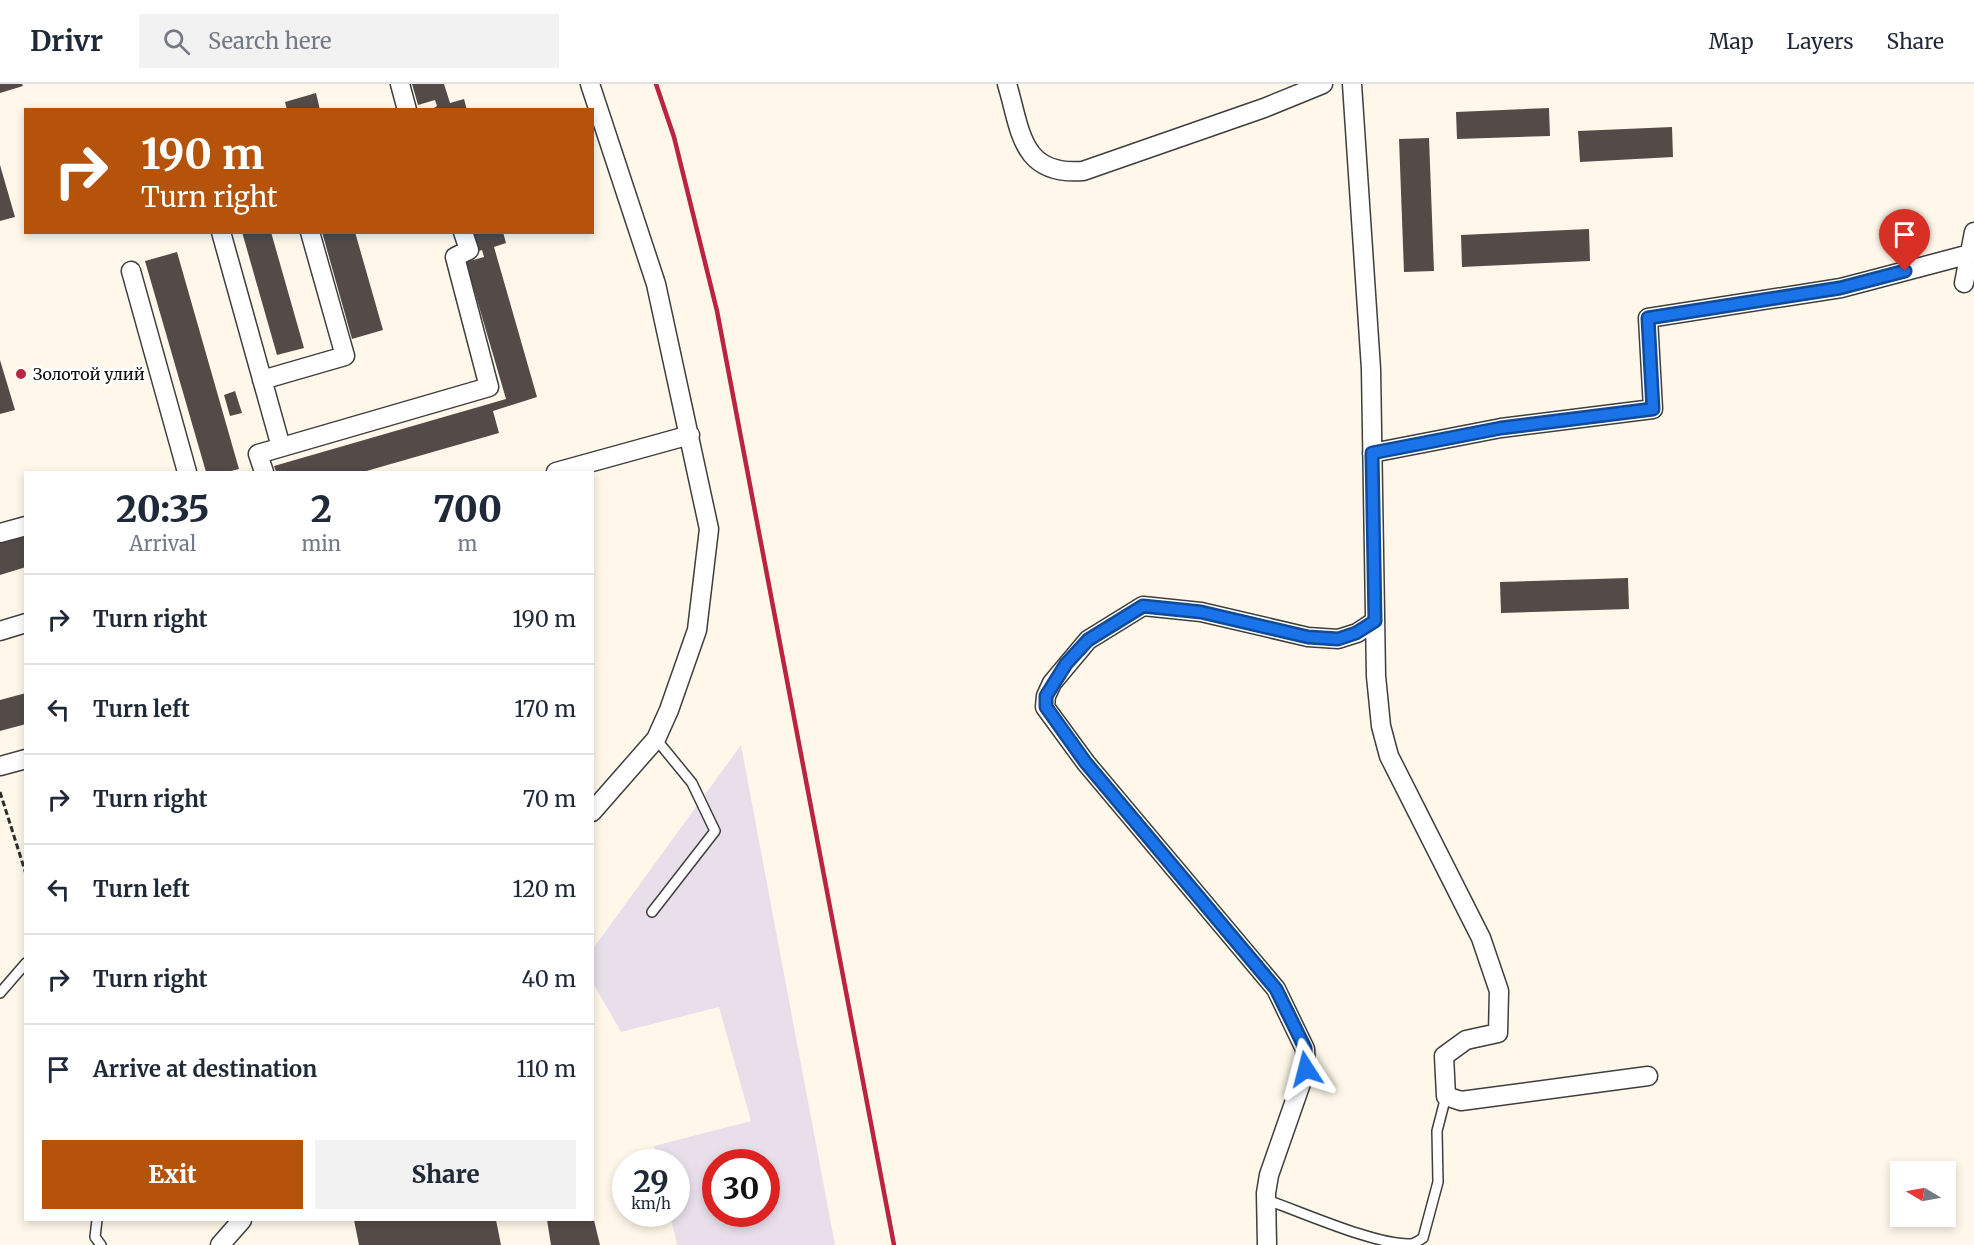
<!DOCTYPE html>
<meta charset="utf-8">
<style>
:root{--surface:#fff;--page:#f2f2f3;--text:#1f2937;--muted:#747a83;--line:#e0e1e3;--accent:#b45309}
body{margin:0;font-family:Merriweather,serif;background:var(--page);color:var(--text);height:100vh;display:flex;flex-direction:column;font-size:22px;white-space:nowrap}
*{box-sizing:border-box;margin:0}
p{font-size:20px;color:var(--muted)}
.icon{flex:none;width:33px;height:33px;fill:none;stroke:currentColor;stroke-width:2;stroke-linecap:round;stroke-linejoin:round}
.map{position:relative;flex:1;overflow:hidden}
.details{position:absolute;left:24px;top:387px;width:570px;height:750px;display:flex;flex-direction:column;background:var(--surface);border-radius:0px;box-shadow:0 3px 9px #0003}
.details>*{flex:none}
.top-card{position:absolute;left:24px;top:24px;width:570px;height:126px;border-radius:0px;box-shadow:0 3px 9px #0003;background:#b45309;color:#fff;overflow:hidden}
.needle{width:39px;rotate:280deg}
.fabs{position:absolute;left:1890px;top:1077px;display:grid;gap:12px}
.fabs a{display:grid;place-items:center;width:66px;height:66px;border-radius:0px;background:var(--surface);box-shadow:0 3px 9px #0003;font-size:30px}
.speed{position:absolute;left:612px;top:1065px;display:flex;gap:12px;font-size:30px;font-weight:700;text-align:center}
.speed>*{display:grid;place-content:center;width:78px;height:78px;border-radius:50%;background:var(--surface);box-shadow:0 3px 9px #0003;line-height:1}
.speed small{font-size:15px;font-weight:400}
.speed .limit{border:9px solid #d22;background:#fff;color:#111}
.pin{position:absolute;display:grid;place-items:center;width:51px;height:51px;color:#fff;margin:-62px -26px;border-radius:50% 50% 50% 0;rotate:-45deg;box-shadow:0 0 6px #0007}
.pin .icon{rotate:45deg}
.me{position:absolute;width:66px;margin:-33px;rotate:351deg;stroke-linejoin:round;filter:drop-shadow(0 0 4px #0008)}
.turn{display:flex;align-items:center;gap:21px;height:126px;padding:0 18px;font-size:27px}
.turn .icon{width:78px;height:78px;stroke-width:2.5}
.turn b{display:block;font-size:42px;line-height:51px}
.eta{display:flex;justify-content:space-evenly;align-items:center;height:102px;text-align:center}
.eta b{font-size:36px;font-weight:800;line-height:42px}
.primary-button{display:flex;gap:12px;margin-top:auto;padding:12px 18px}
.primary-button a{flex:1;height:69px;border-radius:0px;background:var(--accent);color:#fff;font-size:24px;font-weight:800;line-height:69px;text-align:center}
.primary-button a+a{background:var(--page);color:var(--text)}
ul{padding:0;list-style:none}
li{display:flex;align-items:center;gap:18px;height:90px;padding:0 18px;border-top:2px solid var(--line)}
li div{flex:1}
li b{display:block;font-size:22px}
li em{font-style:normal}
header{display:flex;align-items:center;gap:36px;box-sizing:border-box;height:84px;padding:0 30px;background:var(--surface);border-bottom:2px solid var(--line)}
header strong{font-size:28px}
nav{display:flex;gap:33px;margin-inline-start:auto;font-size:21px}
.search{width:420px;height:54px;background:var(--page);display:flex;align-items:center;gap:15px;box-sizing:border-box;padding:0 21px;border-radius:0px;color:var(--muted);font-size:22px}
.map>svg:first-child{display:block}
.industrial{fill:#e8dfeb;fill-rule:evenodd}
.building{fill:#544b48}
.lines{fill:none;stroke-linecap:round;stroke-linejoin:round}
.service-casing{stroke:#3e3e3e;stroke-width:12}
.minor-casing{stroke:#3e3e3e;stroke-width:21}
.path{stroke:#2d2d2d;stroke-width:3;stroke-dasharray:6 3;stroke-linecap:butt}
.service{stroke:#fff;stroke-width:9}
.minor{stroke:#fff;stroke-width:18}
.rail{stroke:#bb2440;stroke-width:4.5}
.route-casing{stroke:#114b97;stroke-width:15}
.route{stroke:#1a73e8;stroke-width:10}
.poi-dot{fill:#bb2440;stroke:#fff;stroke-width:2}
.labels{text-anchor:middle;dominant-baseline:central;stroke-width:6;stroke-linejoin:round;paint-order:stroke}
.poi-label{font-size:16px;fill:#0b0b0b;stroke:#fff;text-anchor:start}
</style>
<header>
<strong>Drivr</strong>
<div class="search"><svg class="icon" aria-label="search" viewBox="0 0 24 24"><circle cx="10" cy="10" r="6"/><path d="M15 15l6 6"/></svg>Search here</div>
<nav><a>Map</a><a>Layers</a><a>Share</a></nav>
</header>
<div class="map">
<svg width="1974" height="1161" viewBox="0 0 1974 1161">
<rect width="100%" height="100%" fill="#fff8ea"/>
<!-- industrial -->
<path class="industrial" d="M741,661L835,1161H677L670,1130H676V1078H658L654,1062L751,1037L719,923L621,948L593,899L592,866ZM716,1078H766V1130H716Z"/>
<!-- building -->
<path class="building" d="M0,0H22L23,2L0,9Z
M412,0H444L450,19L464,15L467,26H431L437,22L435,16L418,21Z
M316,9L320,26H287L285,18Z
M1549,24L1550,52L1457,55L1456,28Z
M1672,43L1673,73L1580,78L1578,47Z
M1429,54L1434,187L1404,188L1399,55Z
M0,81L15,133L0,137Z
M1589,145L1590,177L1462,183L1461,151Z
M242,148H271L304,264L277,271Z
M322,148H355L383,246L352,255Z
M473,148H503L506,159L494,163L537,313L493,327L499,349L363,388H276L274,382L506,315L466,178L484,173L482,166L479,167Z
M177,168L239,385L227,388H206L145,177Z
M0,276L15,326L0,330Z
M235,307L242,329L230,332L224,311Z
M26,452V483L0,491V459Z
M1628,494L1629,525L1501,529L1500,498Z
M26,609V640L0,647V616Z
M592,1128L600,1161H551L547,1136H592Z
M354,1136H496L501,1161H359Z"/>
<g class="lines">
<!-- service casing -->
<g class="service-casing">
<path id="service" d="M652,828L715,747L692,699L656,655
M0,909L26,879
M1267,1116C1302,1128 1375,1161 1410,1160C1414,1160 1420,1156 1423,1154L1438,1098L1437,1047L1446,1012
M97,1136L95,1153L101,1161"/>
</g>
<!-- minor casing -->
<g class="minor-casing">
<path id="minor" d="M400,0L407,26
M590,0L656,200L709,445L697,546L669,626L656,655L592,728
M1007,0C1021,46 1020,92 1083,87L1264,24L1323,0
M1352,0L1371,285L1376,592L1381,642L1389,672L1481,854L1499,907L1498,949L1466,956L1444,972L1446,1012L1461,1017L1648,992
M221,148L281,363
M131,187L187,388
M1964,199L1974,148
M262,296L345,272L310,148
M1372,369L1501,344L1653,325L1648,234L1841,204L1970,170
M264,388L258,370L489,303L455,173L469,166L463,148
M556,388L690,351
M0,449L26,442
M0,547L26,539
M0,682L26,675
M220,1161L242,1136
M1267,1161L1266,1109L1269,1091L1306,985L1305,965L1276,905L1086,679L1045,623L1046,612L1052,599L1088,556L1143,522L1201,528L1308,553L1338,555L1357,549L1375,537"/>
</g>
<!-- path -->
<path class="path" d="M0,708L26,790"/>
<!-- service -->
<use href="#service" class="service"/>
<!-- minor -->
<use href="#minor" class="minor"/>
<!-- rail -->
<path class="rail" d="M656,0L674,53L717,227L894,1161"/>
</g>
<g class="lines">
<!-- route casing -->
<g class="route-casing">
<path id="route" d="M1306,985L1305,964L1276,905L1086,679L1046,623V612L1066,580L1088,556L1143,522L1201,528L1308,553L1338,555L1356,549L1375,537L1372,369L1501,344L1653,325L1648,234L1840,204L1905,187"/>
</g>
<!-- route -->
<use href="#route" class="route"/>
</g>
<!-- markers -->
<circle class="poi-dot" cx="21" cy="290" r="6"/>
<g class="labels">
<!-- poi labels -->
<g class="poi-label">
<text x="33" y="290">Золотой улий</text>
</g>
</g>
</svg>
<div class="fabs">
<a><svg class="needle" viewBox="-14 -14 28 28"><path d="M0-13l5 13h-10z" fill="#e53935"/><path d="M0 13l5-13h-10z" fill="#747a83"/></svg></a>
</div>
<div class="speed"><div>29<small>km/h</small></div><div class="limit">30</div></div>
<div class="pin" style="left:1905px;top:187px;background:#d93025"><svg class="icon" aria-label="arrive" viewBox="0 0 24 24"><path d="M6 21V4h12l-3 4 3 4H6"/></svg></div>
<svg class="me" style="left:1306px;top:985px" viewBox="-20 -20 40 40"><path d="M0-17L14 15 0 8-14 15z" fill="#1a73e8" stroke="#fff" stroke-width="4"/></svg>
<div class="top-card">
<div class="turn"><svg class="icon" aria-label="right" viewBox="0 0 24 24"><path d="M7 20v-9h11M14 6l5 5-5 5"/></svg><div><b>190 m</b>Turn right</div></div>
</div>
<section class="details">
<div class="eta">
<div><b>20:35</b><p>Arrival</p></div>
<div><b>2</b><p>min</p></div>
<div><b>700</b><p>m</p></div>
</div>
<ul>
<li><svg class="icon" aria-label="right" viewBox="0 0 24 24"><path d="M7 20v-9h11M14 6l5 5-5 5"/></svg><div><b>Turn right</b></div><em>190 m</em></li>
<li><svg class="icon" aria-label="left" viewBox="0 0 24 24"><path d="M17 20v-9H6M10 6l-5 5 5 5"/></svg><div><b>Turn left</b></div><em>170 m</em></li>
<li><svg class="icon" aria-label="right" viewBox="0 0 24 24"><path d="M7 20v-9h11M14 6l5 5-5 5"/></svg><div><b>Turn right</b></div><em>70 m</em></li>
<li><svg class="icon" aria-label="left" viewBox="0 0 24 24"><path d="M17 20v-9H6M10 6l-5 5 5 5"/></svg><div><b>Turn left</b></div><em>120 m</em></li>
<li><svg class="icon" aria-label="right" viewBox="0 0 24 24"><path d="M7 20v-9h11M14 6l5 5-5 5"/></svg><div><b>Turn right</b></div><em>40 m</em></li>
<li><svg class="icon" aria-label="arrive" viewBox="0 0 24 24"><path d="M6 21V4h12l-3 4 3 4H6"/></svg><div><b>Arrive at destination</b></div><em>110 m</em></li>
</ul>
<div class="primary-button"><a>Exit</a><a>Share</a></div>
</section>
</div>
